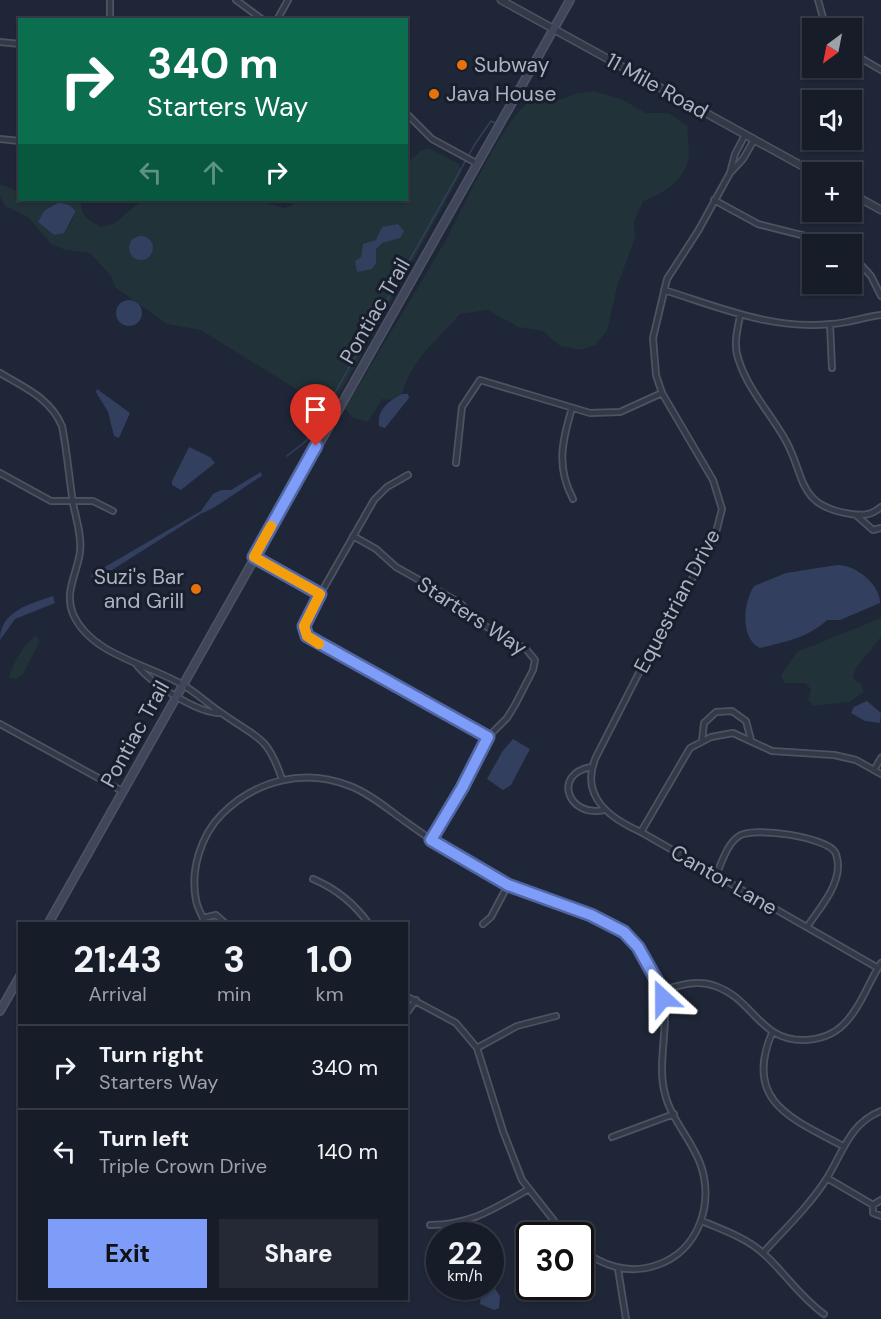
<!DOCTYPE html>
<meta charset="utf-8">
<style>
:root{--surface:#171c29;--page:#242935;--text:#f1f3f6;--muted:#9ea1a8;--line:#363a46;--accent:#7d9df9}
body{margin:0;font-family:"DM Sans",sans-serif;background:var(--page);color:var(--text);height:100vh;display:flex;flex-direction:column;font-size:22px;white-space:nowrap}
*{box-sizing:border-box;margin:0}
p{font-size:20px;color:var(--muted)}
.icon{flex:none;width:33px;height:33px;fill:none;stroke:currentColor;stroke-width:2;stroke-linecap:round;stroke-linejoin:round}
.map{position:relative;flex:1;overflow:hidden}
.sheet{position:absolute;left:18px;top:922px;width:390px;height:378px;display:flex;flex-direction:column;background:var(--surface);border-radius:0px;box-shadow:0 2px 4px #0004,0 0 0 2px var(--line)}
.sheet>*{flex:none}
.guide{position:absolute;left:18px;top:18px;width:390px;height:183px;border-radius:0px;box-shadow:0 2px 4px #0004,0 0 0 2px var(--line);background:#0b6e4f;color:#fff;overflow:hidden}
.needle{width:39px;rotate:212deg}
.controls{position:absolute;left:802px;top:18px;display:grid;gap:12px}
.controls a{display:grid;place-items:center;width:60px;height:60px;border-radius:0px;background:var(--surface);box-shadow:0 2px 4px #0004,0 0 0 2px var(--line);font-size:30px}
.speed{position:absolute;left:426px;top:1222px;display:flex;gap:12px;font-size:30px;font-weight:700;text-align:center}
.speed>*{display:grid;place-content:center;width:78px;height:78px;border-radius:50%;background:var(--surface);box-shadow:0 2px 4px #0004,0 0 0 2px var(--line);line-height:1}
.speed small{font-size:15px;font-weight:400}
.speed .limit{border:3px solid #111;border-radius:9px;background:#fff;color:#111}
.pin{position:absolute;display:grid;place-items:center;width:51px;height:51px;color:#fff;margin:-62px -26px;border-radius:50% 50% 50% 0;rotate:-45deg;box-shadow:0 0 6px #0007}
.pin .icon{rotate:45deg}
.me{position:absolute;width:66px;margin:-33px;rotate:336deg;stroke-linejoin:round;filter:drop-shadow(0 0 4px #0008)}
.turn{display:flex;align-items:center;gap:21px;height:126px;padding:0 30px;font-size:27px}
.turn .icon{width:78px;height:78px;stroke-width:2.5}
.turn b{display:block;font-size:42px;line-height:51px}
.lanes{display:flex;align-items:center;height:57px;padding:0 30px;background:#0003;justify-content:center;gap:30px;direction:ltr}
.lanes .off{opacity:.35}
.eta{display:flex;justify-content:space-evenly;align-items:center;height:102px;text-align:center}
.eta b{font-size:36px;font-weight:800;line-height:42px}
.button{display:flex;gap:12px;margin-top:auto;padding:12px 30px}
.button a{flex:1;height:69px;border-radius:0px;background:var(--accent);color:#111;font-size:24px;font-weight:800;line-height:69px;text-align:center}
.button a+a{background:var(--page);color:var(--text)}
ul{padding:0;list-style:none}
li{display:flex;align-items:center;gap:18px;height:84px;padding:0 30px;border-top:2px solid var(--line)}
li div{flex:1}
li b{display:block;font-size:22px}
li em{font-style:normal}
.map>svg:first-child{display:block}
.green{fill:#213238;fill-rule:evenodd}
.water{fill:#323f5f}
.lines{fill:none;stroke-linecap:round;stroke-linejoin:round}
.stream{stroke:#323f5f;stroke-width:1.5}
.minor-casing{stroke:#4d5362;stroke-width:8}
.tertiary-casing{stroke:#4d5362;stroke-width:9}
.secondary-casing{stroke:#4d5362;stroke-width:10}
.minor{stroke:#333947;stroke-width:4.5}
.tertiary{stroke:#333947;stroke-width:6}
.secondary{stroke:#41475a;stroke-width:7}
.route-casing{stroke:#5166a2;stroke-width:15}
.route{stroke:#7d9df9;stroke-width:10}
.slow{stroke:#f59e0b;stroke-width:10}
.food-dot{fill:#e8710a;stroke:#181e2b;stroke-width:2}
.labels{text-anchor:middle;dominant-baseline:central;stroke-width:6;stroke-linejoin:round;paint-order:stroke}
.poi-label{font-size:21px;fill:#adb3c4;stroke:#181e2b;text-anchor:start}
.street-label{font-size:21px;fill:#adb3c4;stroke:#181e2b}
</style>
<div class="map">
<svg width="881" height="1319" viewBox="0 0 881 1319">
<rect width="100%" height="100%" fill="#1f2637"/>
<!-- green -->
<path class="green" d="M595,91L623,100L646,113H669L687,126C688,135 689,146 689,155C688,177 662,196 643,201L634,222L635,238L617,287L607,331L595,345L581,350L560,346L543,331L518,327L488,310L460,314C438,340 411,359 402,394L390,400L382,399L368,422L354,418L345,409C377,354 411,300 443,245C462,211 504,115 533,99L551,103L578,93Z
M429,148L459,164L462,172L332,408L325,407L201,330L167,324L115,287L111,276L90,253L66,250L52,245L29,218L5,206L0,197V184L19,192L20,200H81C79,215 89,220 101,227L113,224L143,200H216L219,202L229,200L259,201L285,208L292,205V200H406L407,163L421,151ZM58,202L76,211L70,225L48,208Z
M881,618V637L856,668L853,678L861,684L864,692L849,702L813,706L808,699L811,690L806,683H784L781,675L797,652Z
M36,636L40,641L23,674L16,679L9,678C11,666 26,641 36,636Z"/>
<!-- water -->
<path class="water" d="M59,202L69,205L76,211L64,233L54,235L38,222L44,211Z
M398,224L404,231L400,238L382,243L376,249V263L372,269L357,272L355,261L361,257L363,244L376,240L382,227Z
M129 248a12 12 0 1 1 24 0a12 12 0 1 1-24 0Z
M116 313a13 13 0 1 1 26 0a13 13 0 1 1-26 0Z
M97,389L130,413L119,438L114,436L108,412L96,392Z
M402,394H408L409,398L385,428L379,426C377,410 388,401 402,394Z
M189,447L210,457L215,463L181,490L172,485V481Z
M261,472L262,476C249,483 213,511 202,513L93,582L91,575L201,511L213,494L221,490H231Z
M837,565C855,564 881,585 880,603L840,620H827C808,638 784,642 760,648C739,638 744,601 754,586L786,573Z
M53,596L55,603L15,619L0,640C0,611 30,604 53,596Z
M867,701L881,713L880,723L865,721L851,713L854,707Z
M513,739L530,749L511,785L503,790L487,779L502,752Z
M491,1283L500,1296L499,1308L494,1310L480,1304L482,1287H490Z"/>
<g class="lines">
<!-- stream -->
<path class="stream" d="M287,456L306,441L314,430L475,144L491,121L497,124"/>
<!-- minor casing -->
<g class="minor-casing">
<path id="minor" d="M236,0L263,20
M818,0L826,28
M110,20V0
M277,20L288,0
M0,42L20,44
M852,53L881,70
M406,113L432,139L478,164
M0,139L20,141
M754,140L743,159L730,173L698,231L667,279L653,338L656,375L662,393L713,480L722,509L714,540L644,663L596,757C579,796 609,818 641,832L878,968
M730,173L735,154L745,135
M714,200L758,224L837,244
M852,255L871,276L881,296
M664,290C719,307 771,330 831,324C848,323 864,317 881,315
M740,316C737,331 733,346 739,361C749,391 771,414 786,441C806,478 797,506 851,514C863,516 872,515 881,507
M830,324L832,368
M0,373C25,388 50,398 62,426C67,451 69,477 73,503C76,519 82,536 80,552C77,574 64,592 73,614C91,655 148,664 183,685C197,693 209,705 223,714C258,739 267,735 282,779
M572,408C562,441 556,467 573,499
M456,463L462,407L480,380L590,413L620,412L662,393
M0,473L51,501H93L113,511
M408,475L387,487L374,500L305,621L304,629L312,640L488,737
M856,515L873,530L881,528
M353,536L376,549L396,567L460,603L480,623L526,649L535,660L533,670L515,705L507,718L488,737L462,788L431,840
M254,557L320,594
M136,664C149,682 198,714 221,713
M0,724L122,791
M702,741L704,723L716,712L732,711L746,721L751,740
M591,767C552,774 568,818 604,810
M874,770L881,758
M641,832L690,748L711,737L733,733L772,751L834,755L856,760L881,774
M716,875C722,862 727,844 739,836C753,826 826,837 835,852C837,855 838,863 838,866C838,888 819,909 807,927
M313,879C337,889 354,903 369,924
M203,918L216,915L226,924
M205,924C203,916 197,908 196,900C190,870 201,835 222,814C256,780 304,768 350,786C369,793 389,810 406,822C438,845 472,868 507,884C548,903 608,909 637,946C645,957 657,977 662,991C671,1021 656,1062 665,1094C671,1119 691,1139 700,1163C715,1202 699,1251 657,1265C629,1275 602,1266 580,1248
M483,924L491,917L508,885
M662,990C679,986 697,979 715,986C754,999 759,1042 806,1040C819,1039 833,1035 843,1025C860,1009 868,983 881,963
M406,996L456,1023L477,1048L503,1131L522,1180L566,1236
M406,1014L416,1000
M772,1033C743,1101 792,1119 843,1146
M477,1048L517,1026L556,1016
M612,1137L674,1114
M827,1178L873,1205
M873,1205V1213L881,1216
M873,1205L881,1200
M702,1221C723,1230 747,1238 764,1254C785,1273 800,1297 824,1314
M430,1225C471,1225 495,1208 529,1189
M763,1253C785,1229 810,1205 827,1178C843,1152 850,1123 881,1111
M618,1269L626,1319"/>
</g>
<!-- tertiary casing -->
<g class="tertiary-casing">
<path id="tertiary" d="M501,0L813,172
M852,194L881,210"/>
</g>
<!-- secondary casing -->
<g class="secondary-casing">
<path id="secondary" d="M48,924L570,0
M0,1011L20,976"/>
</g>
<!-- minor -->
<use href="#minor" class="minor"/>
<!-- tertiary -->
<use href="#tertiary" class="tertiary"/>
<!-- secondary -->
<use href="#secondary" class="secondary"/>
</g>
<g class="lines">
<!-- route casing -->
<g class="route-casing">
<path id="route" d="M316,446L254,557L320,594L304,626L307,636L488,737L462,788L431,840L508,885L591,915L624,932L638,947L662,990L663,998"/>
</g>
<!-- route -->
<use href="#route" class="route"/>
<!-- slow -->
<path class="slow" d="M271,526L254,557L320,594L304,626L307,636L319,644"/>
</g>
<!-- markers -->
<g class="food-dot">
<circle cx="462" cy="65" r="6"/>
<circle cx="434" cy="94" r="6"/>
<circle cx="196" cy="589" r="6"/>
</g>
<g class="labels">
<!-- poi labels -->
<g class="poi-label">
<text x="474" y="65">Subway</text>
<text x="446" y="94">Java House</text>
<text x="184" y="577" text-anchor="end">Suzi's Bar<tspan x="184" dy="24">and Grill</tspan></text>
</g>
<!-- street labels -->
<g class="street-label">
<text transform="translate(657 86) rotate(29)">11 Mile Road</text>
<text transform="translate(375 311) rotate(-60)">Pontiac Trail</text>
<text transform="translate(677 601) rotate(-62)">Equestrian Drive</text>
<text transform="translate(472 616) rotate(33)">Starters Way</text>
<text transform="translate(135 734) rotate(-61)">Pontiac Trail</text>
<text transform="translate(724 880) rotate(30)">Cantor Lane</text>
</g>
</g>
</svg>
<div class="controls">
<a><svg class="needle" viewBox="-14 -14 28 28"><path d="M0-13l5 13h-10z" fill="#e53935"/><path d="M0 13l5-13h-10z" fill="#9ea1a8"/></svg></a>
<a><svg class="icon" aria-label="sound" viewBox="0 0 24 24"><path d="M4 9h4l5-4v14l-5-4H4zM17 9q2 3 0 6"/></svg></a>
<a>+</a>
<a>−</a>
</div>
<div class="speed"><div>22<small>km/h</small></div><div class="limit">30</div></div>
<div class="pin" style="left:316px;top:446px;background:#d93025"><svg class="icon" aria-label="arrive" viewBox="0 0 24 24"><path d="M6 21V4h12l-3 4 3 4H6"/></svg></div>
<svg class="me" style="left:663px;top:998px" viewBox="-20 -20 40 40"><path d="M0-17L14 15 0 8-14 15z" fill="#7d9df9" stroke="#fff" stroke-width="4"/></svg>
<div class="guide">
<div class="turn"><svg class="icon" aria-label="right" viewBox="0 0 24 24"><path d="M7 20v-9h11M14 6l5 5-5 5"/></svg><div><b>340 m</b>Starters Way</div></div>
<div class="lanes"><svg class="icon off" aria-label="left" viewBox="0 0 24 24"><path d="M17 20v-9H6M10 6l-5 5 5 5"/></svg><svg class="icon off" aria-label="ahead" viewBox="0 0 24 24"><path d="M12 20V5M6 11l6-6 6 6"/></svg><svg class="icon" aria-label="right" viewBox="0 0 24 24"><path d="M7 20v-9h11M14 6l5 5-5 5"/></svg></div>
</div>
<section class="sheet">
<div class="eta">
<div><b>21:43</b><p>Arrival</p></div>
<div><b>3</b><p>min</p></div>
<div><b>1.0</b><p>km</p></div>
</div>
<ul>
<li><svg class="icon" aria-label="right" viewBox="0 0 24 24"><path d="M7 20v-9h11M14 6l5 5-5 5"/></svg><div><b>Turn right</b><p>Starters Way</p></div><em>340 m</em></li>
<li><svg class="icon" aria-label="left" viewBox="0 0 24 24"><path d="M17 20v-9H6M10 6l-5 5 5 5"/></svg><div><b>Turn left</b><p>Triple Crown Drive</p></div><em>140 m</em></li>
</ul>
<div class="button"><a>Exit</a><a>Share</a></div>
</section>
</div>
